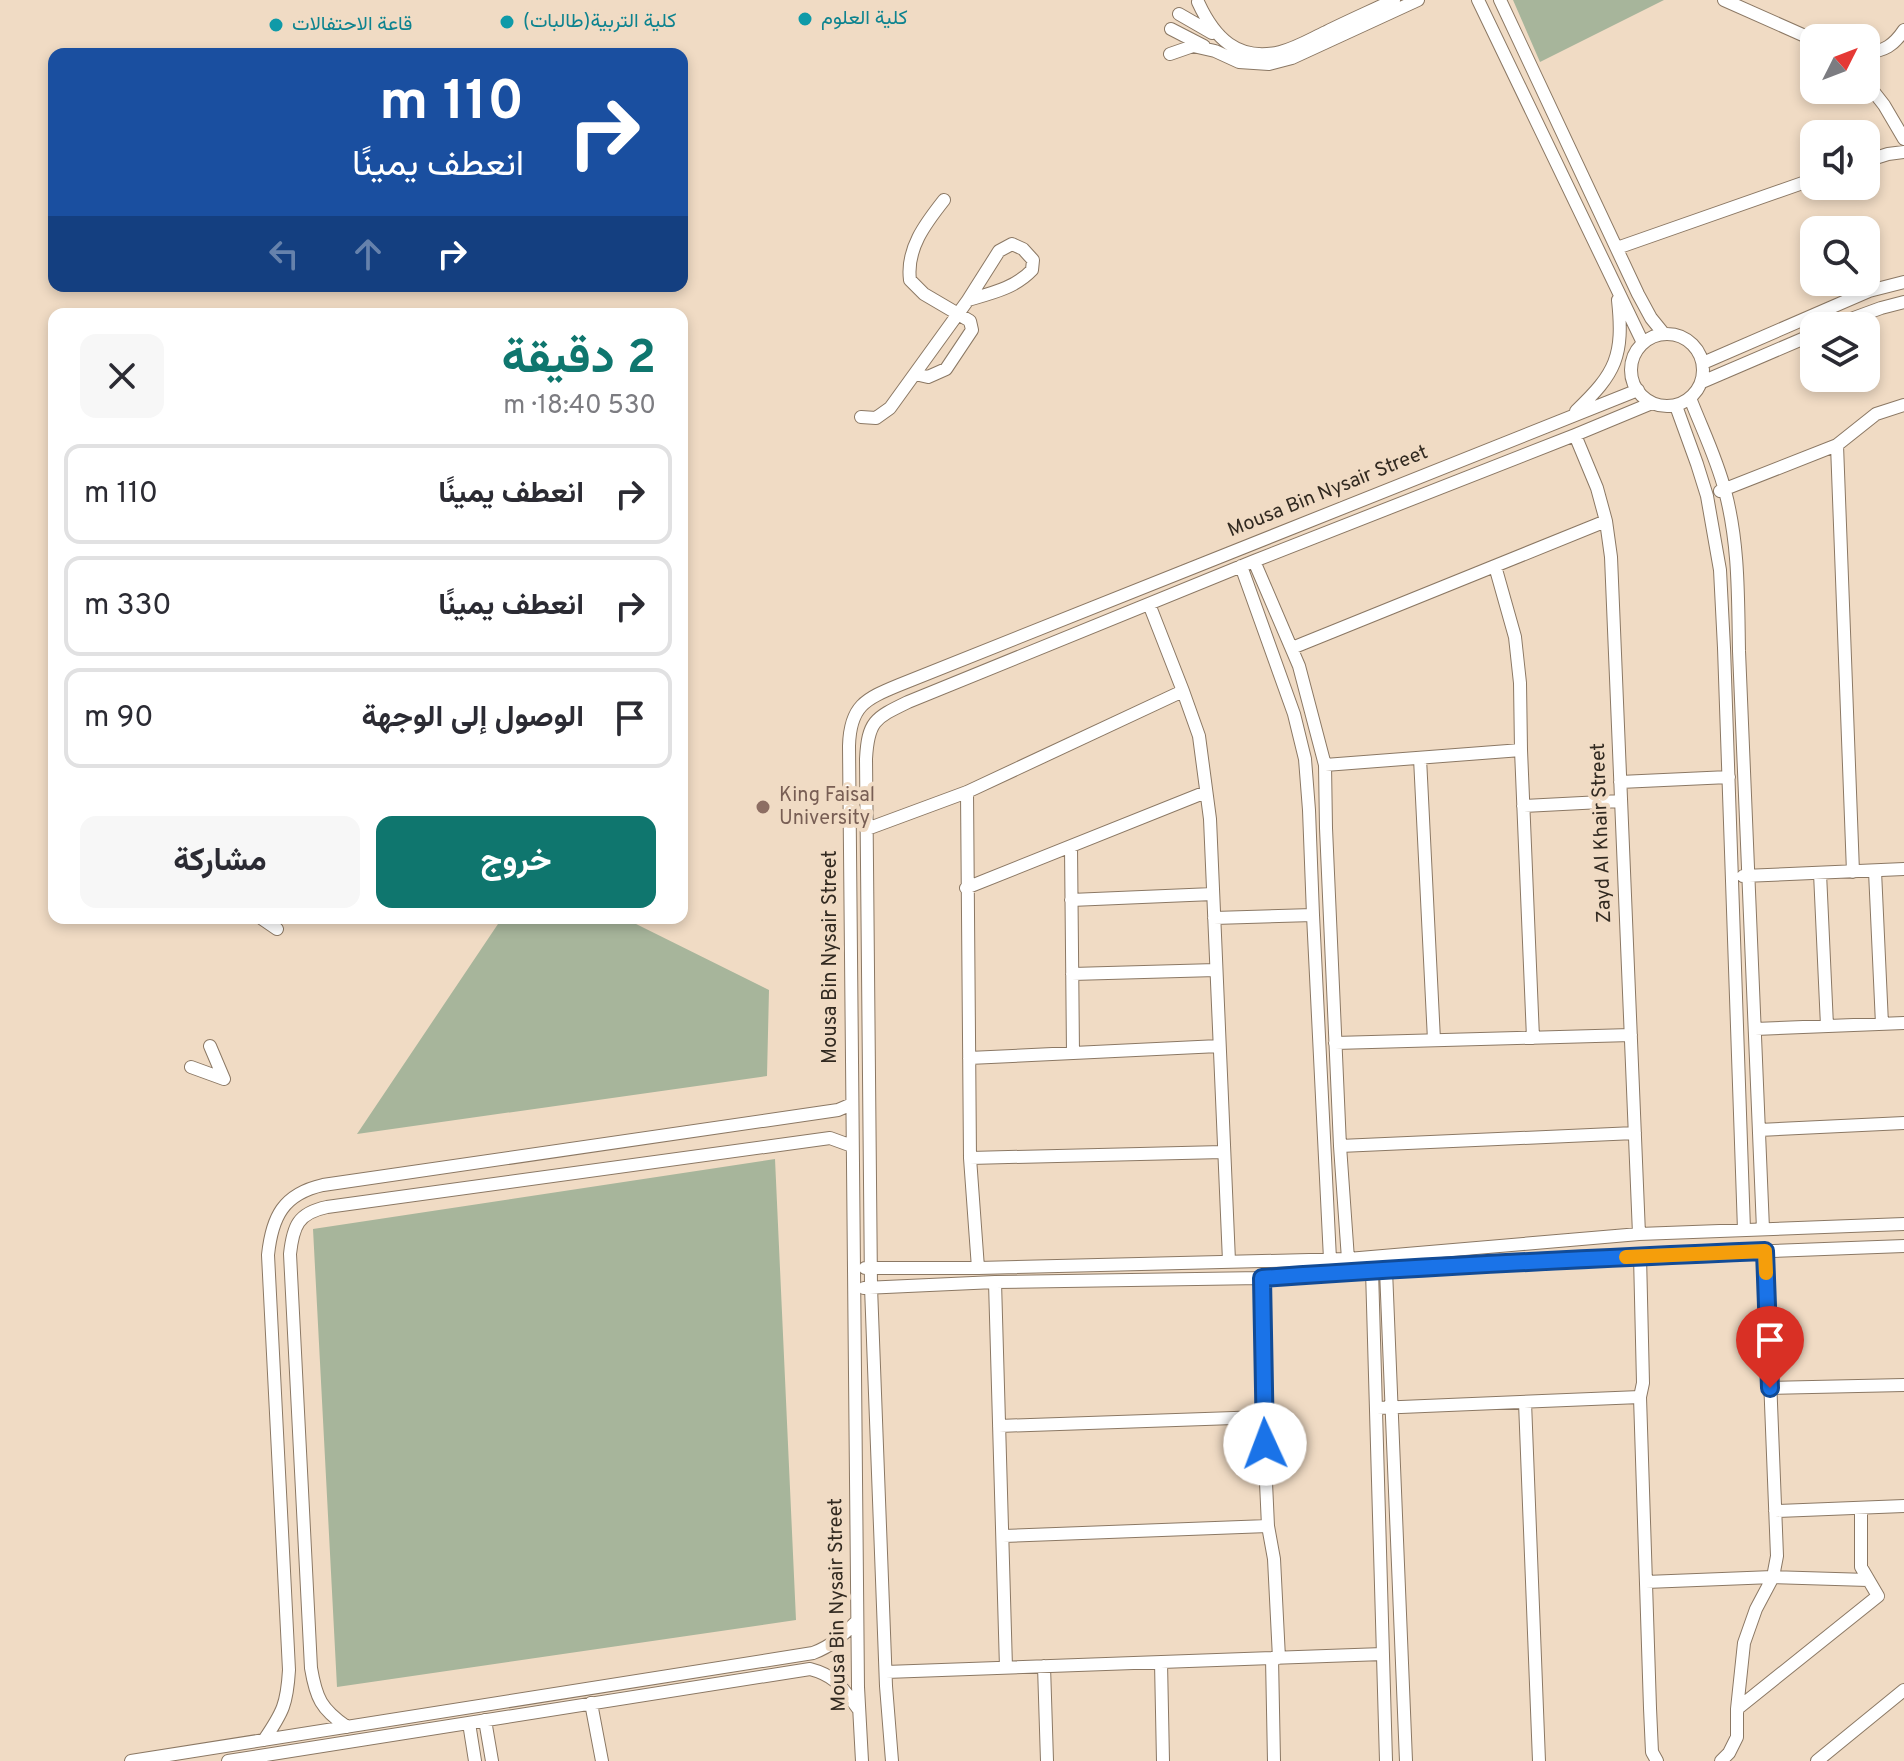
<!DOCTYPE html>
<html lang="ar">
<meta charset="utf-8">
<style>
:root{--surface:#fff;--page:#f7f7f7;--text:#2b2b33;--muted:#7c7c81;--line:#e1e1e2;--accent:#0f766e}
body{margin:0;font-family:Overpass,Vazirmatn,sans-serif;background:var(--page);color:var(--text);direction:rtl;height:100vh;display:flex;flex-direction:column;font-size:30px;white-space:nowrap}
*{box-sizing:border-box;margin:0}
p{font-size:26px;color:var(--muted)}
.icon{flex:none;width:44px;height:44px;fill:none;stroke:currentColor;stroke-width:2;stroke-linecap:round;stroke-linejoin:round}
.map{position:relative;flex:1;overflow:hidden;direction:ltr}
.panel{position:absolute;left:48px;top:308px;width:640px;height:616px;display:flex;flex-direction:column;background:var(--surface);border-radius:16px;box-shadow:0 4px 12px #0003;direction:rtl}
.panel>*{flex:none}
.top-card{position:absolute;left:48px;top:48px;width:640px;height:244px;border-radius:16px;box-shadow:0 4px 12px #0003;direction:rtl;background:#1a4fa0;color:#fff;overflow:hidden}
.needle{width:52px;rotate:48deg}
.fabs{position:absolute;left:1800px;top:24px;display:grid;gap:16px}
.fabs a{display:grid;place-items:center;width:80px;height:80px;border-radius:16px;background:var(--surface);box-shadow:0 4px 12px #0003;font-size:40px}
.pin{position:absolute;display:grid;place-items:center;width:68px;height:68px;color:#fff;margin:-82px -34px;border-radius:50% 50% 50% 0;rotate:-45deg;box-shadow:0 0 8px #0007}
.pin .icon{rotate:45deg}
.me{position:absolute;width:88px;margin:-44px;rotate:358deg;stroke-linejoin:round;filter:drop-shadow(0 0 6px #0008)}
.turn{display:flex;align-items:center;gap:28px;height:168px;padding:0 32px;font-size:36px}
.turn .icon{width:104px;height:104px;stroke-width:2.5}
.turn b{display:block;font-size:56px;line-height:68px}
.lanes{display:flex;align-items:center;height:76px;padding:0 32px;background:#0003;justify-content:center;gap:40px;direction:ltr}
.lanes .off{opacity:.35}
.round{display:grid;place-items:center;flex:none;width:84px;height:84px;border-radius:16px;background:var(--page)}
.overview{display:flex;align-items:center;justify-content:space-between;height:136px;padding:0 32px}
h1{font-size:48px;font-weight:700;line-height:60px;color:var(--accent)}
.cta{display:flex;gap:16px;margin-top:auto;padding:16px 32px}
.cta a{flex:1;height:92px;border-radius:16px;background:var(--accent);color:#fff;font-size:32px;font-weight:700;line-height:92px;text-align:center}
.cta a+a{background:var(--page);color:var(--text)}
ul{padding:0;list-style:none}
li{display:flex;align-items:center;gap:24px;height:100px;margin:0 16px 12px;padding:0 16px;border:4px solid var(--line);border-radius:16px}
li div{flex:1}
li b{display:block;font-size:30px}
li em{font-style:normal}
.map>svg:first-child{display:block}
.green{fill:#a7b59b}
.lines{fill:none;stroke-linecap:round;stroke-linejoin:round}
.minor-casing{stroke:#8b7864;stroke-width:14}
.minor{stroke:#fff;stroke-width:12}
.route-casing{stroke:#114b97;stroke-width:20}
.route{stroke:#1a73e8;stroke-width:14}
.slow{stroke:#f59e0b;stroke-width:14}
.culture-dot{fill:#0f9aa8;stroke:#f0dbc4;stroke-width:3}
.education-dot{fill:#8d6e63;stroke:#f0dbc4;stroke-width:3}
.labels{text-anchor:middle;dominant-baseline:central;stroke-width:8;stroke-linejoin:round;paint-order:stroke}
.culture-label{font-size:20px;fill:#0d838f;stroke:#f0dbc4;text-anchor:start}
.street-label{font-size:20px;fill:#322a21;stroke:#f0dbc4}
.education-label{font-size:20px;fill:#785e54;stroke:#f0dbc4;text-anchor:start}
</style>
<div class="map">
<svg width="1904" height="1761" viewBox="0 0 1904 1761">
<rect width="100%" height="100%" fill="#f0dbc4"/>
<!-- green -->
<path class="green" d="M1513,0H1664L1540,62Z
M502,918H624L769,990L767,1076L357,1134Z
M775,1159L796,1620L337,1687L313,1229Z"/>
<g class="lines">
<!-- minor casing -->
<g class="minor-casing">
<path id="minor" d="M1478,0L1643,343
M1500,0L1638,294L1651,318L1664,334
M1724,0L1814,40
M1198,2C1214,37 1237,62 1280,52C1296,48 1311,39 1326,32C1348,21 1371,11 1394,0
M1179,14L1212,33
M1171,29L1204,46
M1866,52C1884,52 1894,45 1904,30
M1170,54L1193,46L1215,51L1239,62L1269,64L1292,58L1418,0
M1866,82L1884,105L1904,139
M1866,161L1888,154L1904,152
M1617,248L1814,179
M1832,326L1881,308L1904,302
M1631 370a36 36 0 1 1 72 0a36 36 0 1 1-72 0Z
M1703,363L1869,291L1904,282
M915,374L928,377L946,369L972,330L970,321L924,294L910,280C906,249 925,224 944,200
M1702,382L1814,334
M1690,398C1702,429 1717,459 1725,491C1739,543 1738,597 1739,651L1763,1229
M1676,406L1697,464L1707,496L1720,570L1724,648L1744,1230
M1576,411C1616,373 1624,356 1618,300
M861,417L876,418L890,408L968,300L999,251L1012,244L1023,249L1033,260L1032,270C1015,288 992,293 968,300
M1575,435L1597,488L1606,521L1611,557L1639,1234
M1837,445L1853,872
M1720,491L1837,445L1876,414L1904,405
M1254,561L1299,666L1325,765L1326,828L1340,1146L1348,1259
M1241,566L1294,714L1305,759L1309,810L1313,915L1330,1259
M1495,566L1515,637L1520,683L1521,750L1533,1038
M1149,604L1183,691L1199,736L1210,819L1229,1261
M1292,648L1606,521
M1420,758L1434,1040
M1325,765L1521,750
M1620,782L1729,777
M967,792L970,1158L978,1268
M1523,806L1621,801
M867,829L967,792L1183,691
M1071,847L1073,1053
M1875,871L1882,1024
M1820,873L1827,1026
M1743,876L1904,869
M966,888L1206,792
M1071,900L1213,894
M261,918L277,929
M1214,918L1313,915
M1072,974L1216,970
M1755,1029L1904,1023
M1335,1043L1631,1035
M969,1058L1219,1046
M191,1067L224,1079L210,1046
M1759,1130L1904,1123
M1340,1146L1635,1133
M970,1158L1223,1152
M865,1268H978L1348,1259L1639,1234L1904,1224
M1372,1270L1386,1761
M1386,1270L1406,1761
M995,1282L1006,1668
M864,1288L995,1282L1262,1278L1372,1270L1640,1256L1904,1246
M1770,1388L1904,1385
M1640,1397L1643,1383L1640,1256
M1525,1402L1539,1761
M1377,1408L1640,1397L1650,1708L1652,1752L1657,1761
M999,1426L1263,1417
M1775,1511L1904,1506
M1268,1526L1274,1559L1279,1658
M1003,1536L1268,1526L1263,1417L1262,1278
M1646,1582L1773,1577L1868,1580
M1272,1658L1274,1761
M1161,1662L1163,1761
M1044,1666L1047,1761
M886,1672L1383,1654
M591,1703L602,1761
M1737,1709L1878,1596L1861,1567V1508
M485,1720L492,1761
M469,1723L475,1761
M347,1727C321,1709 316,1698 311,1668L290,1254C293,1226 298,1213 327,1207L830,1138L852,1146
M264,1740C283,1712 287,1704 289,1670L268,1255C272,1217 283,1194 323,1185L838,1110L852,1104
M131,1761L813,1653C832,1646 843,1635 857,1621
M228,1761L810,1669C837,1676 843,1689 859,1710
M862,1761L858,1687L849,746C850,706 865,699 899,685L1638,390
M892,1761L886,1686L871,1287L866,759C868,721 875,718 908,702L1254,561L1575,435L1652,403
M1721,1761L1729,1753L1737,1737V1709L1744,1643L1756,1609L1773,1577L1777,1556L1765,1251
M1817,1761L1904,1690"/>
</g>
<!-- minor -->
<use href="#minor" class="minor"/>
</g>
<g class="lines">
<!-- route casing -->
<g class="route-casing">
<path id="route" d="M1265,1444L1262,1278C1430,1266 1597,1258 1765,1251L1770,1388"/>
</g>
<!-- route -->
<use href="#route" class="route"/>
<!-- slow -->
<path class="slow" d="M1626,1257L1765,1251L1766,1273"/>
</g>
<!-- markers -->
<g class="culture-dot">
<circle cx="805" cy="19" r="8"/>
<circle cx="507" cy="22" r="8"/>
<circle cx="276" cy="25" r="8"/>
</g>
<circle class="education-dot" cx="763" cy="807" r="8"/>
<g class="labels">
<!-- culture labels -->
<g class="culture-label">
<text x="821" y="19">كلية العلوم</text>
<text x="523" y="22">(كلية التربية(طالبات</text>
<text x="292" y="25">قاعة الاحتفالات</text>
</g>
<!-- street labels -->
<g class="street-label">
<text transform="translate(1328 492) rotate(-22)">Mousa Bin Nysair Street</text>
<text transform="translate(1602 833) rotate(-92)">Zayd Al Khair Street</text>
<text transform="translate(831 957) rotate(-90)">Mousa Bin Nysair Street</text>
<text transform="translate(838 1605) rotate(-91)">Mousa Bin Nysair Street</text>
</g>
<!-- education labels -->
<g class="education-label">
<text x="779" y="796">King Faisal<tspan x="779" dy="23">University</tspan></text>
</g>
</g>
</svg>
<div class="fabs">
<a><svg class="needle" viewBox="-14 -14 28 28"><path d="M0-13l5 13h-10z" fill="#e53935"/><path d="M0 13l5-13h-10z" fill="#7c7c81"/></svg></a>
<a><svg class="icon" aria-label="sound" viewBox="0 0 24 24"><path d="M4 9h4l5-4v14l-5-4H4zM17 9q2 3 0 6"/></svg></a>
<a><svg class="icon" aria-label="search" viewBox="0 0 24 24"><circle cx="10" cy="10" r="6"/><path d="M15 15l6 6"/></svg></a>
<a><svg class="icon" aria-label="layers" viewBox="0 0 24 24"><path d="M12 4l9 5-9 5-9-5zM3 14l9 5 9-5"/></svg></a>
</div>
<div class="pin" style="left:1770px;top:1388px;background:#d93025"><svg class="icon" aria-label="arrive" viewBox="0 0 24 24"><path d="M6 21V4h12l-3 4 3 4H6"/></svg></div>
<svg class="me" style="left:1265px;top:1444px" viewBox="-20 -20 40 40"><circle r="19" fill="#fff"/><path d="M0-13L10 11 0 6-10 11z" fill="#1a73e8"/></svg>
<div class="top-card">
<div class="turn"><svg class="icon" aria-label="right" viewBox="0 0 24 24"><path d="M7 20v-9h11M14 6l5 5-5 5"/></svg><div><b>110 m</b>انعطف يمينًا</div></div>
<div class="lanes"><svg class="icon off" aria-label="left" viewBox="0 0 24 24"><path d="M17 20v-9H6M10 6l-5 5 5 5"/></svg><svg class="icon off" aria-label="ahead" viewBox="0 0 24 24"><path d="M12 20V5M6 11l6-6 6 6"/></svg><svg class="icon" aria-label="right" viewBox="0 0 24 24"><path d="M7 20v-9h11M14 6l5 5-5 5"/></svg></div>
</div>
<section class="panel">
<div class="overview"><div><h1>2 دقيقة</h1><p>530 m · 18:40</p></div><a class="round"><svg class="icon" aria-label="close" viewBox="0 0 24 24"><path d="M6 6l12 12M18 6L6 18"/></svg></a></div>
<ul>
<li><svg class="icon" aria-label="right" viewBox="0 0 24 24"><path d="M7 20v-9h11M14 6l5 5-5 5"/></svg><div><b>انعطف يمينًا</b></div><em>110 m</em></li>
<li><svg class="icon" aria-label="right" viewBox="0 0 24 24"><path d="M7 20v-9h11M14 6l5 5-5 5"/></svg><div><b>انعطف يمينًا</b></div><em>330 m</em></li>
<li><svg class="icon" aria-label="arrive" viewBox="0 0 24 24"><path d="M6 21V4h12l-3 4 3 4H6"/></svg><div><b>الوصول إلى الوجهة</b></div><em>90 m</em></li>
</ul>
<div class="cta"><a>خروج</a><a>مشاركة</a></div>
</section>
</div>
